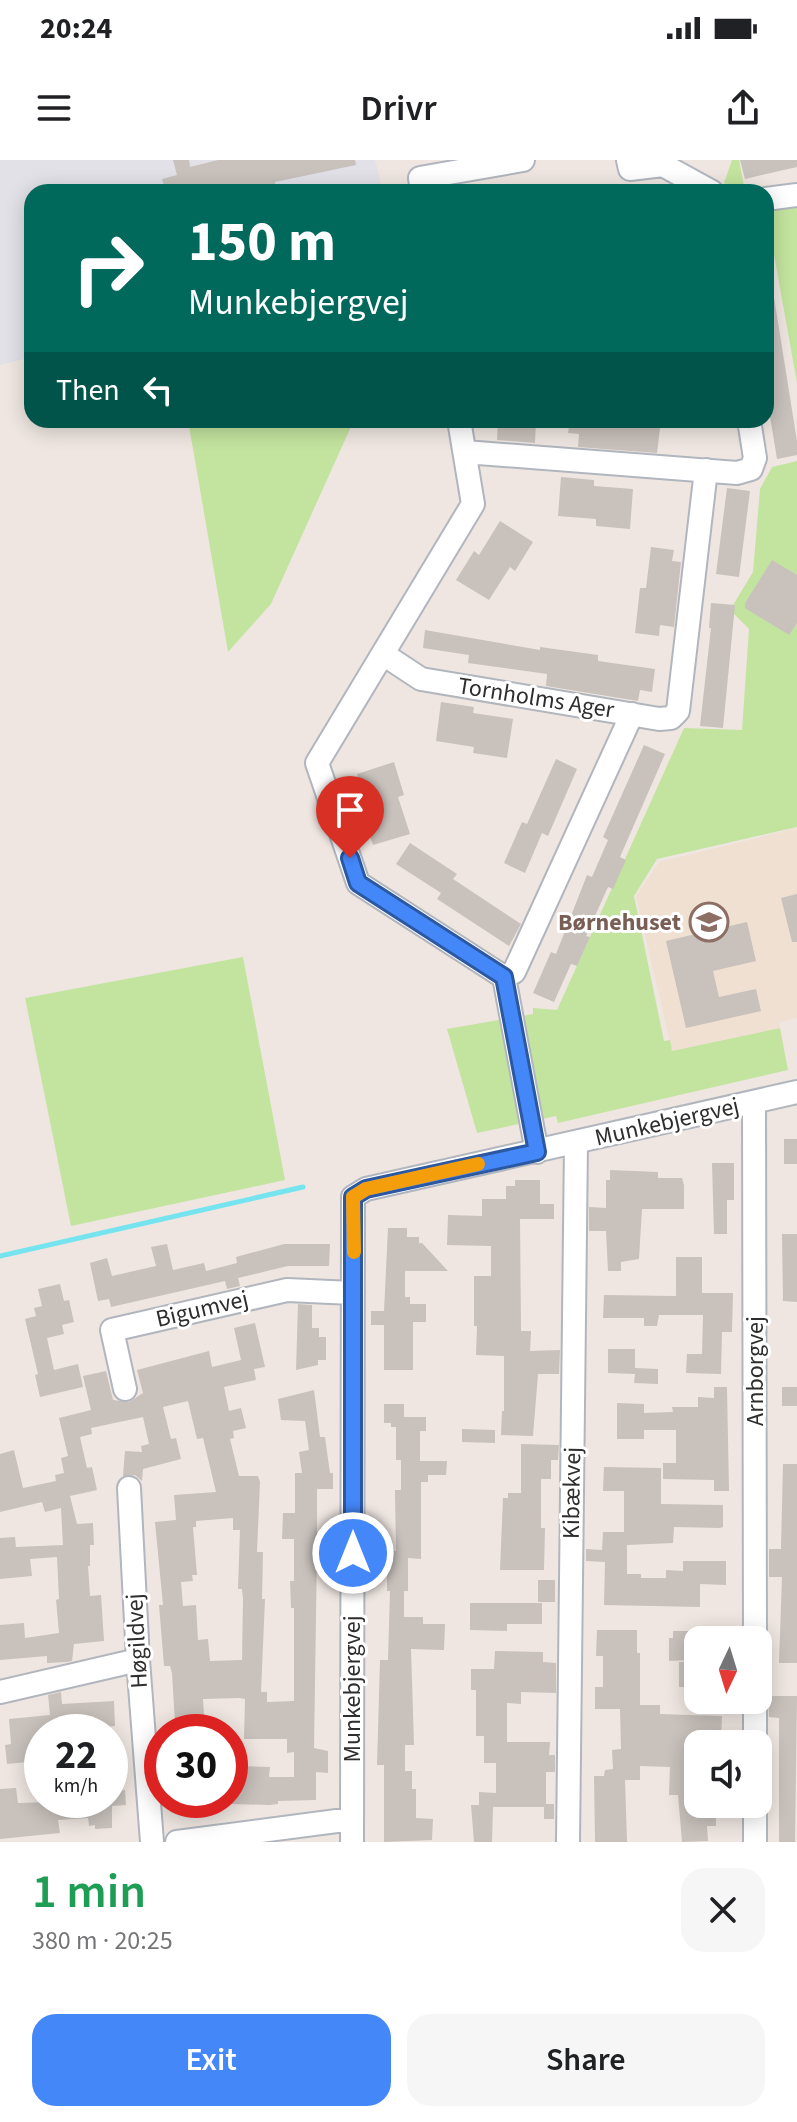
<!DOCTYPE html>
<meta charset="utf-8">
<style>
:root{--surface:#fff;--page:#f6f6f6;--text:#202124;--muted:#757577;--accent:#4487f9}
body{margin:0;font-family:"Source Sans 3",sans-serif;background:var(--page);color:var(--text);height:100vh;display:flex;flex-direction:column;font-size:30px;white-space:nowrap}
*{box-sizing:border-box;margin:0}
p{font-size:26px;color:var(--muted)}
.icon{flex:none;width:44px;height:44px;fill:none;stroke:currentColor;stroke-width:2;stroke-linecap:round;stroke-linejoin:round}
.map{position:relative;height:1682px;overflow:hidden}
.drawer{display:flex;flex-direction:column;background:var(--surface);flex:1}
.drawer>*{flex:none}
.top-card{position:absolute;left:24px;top:24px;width:750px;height:244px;border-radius:24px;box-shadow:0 4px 20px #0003;background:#00695c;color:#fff;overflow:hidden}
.needle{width:52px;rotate:184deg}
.fabs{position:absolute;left:684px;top:1466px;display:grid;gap:16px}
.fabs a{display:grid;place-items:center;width:88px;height:88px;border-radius:16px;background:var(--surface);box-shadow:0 4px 20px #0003;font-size:40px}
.speed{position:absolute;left:24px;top:1554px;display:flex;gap:16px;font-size:40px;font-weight:700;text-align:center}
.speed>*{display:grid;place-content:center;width:104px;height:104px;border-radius:50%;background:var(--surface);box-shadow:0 4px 20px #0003;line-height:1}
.speed small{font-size:20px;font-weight:400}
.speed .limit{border:12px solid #d22;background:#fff;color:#111}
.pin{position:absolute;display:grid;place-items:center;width:68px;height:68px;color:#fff;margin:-82px -34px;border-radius:50% 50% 50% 0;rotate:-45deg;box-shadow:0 0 8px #0007}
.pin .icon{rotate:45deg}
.me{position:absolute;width:88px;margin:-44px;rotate:0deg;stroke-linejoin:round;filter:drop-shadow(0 0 6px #0008)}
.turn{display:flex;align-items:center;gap:28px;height:168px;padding:0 32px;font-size:36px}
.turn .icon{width:104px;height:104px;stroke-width:2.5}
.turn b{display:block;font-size:56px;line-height:68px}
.then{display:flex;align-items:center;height:76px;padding:0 32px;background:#0003;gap:16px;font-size:30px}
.round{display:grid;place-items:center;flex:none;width:84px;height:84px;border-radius:24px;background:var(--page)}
.headline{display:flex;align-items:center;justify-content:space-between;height:136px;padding:0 32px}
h1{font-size:48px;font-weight:600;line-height:60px;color:#1e9e55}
.primary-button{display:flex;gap:16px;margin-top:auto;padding:16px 32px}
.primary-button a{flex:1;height:92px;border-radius:24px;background:var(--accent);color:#fff;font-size:32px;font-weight:600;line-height:92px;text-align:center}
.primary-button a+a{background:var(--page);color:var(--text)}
.status{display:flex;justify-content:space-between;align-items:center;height:56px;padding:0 40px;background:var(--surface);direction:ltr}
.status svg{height:22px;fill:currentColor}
header{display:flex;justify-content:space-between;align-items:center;height:104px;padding:0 32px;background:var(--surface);font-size:36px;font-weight:600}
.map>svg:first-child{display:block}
.industrial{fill:#e2e1e8}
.education{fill:#f0e0d1}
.green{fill:#c3e49f}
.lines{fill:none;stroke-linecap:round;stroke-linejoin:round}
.stream{stroke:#76e4ef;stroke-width:5}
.building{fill:#c8c1bc;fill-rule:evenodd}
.minor-casing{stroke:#b1b6be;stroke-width:26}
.minor{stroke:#fff;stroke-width:22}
.route-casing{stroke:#2c58a2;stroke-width:20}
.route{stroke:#4487f9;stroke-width:14}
.slow{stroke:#f59e0b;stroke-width:14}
.labels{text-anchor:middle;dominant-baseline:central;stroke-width:6;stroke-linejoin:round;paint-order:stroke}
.street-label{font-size:24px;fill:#2e2e2e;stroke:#fff}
.education-label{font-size:24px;font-weight:bold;fill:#785e54;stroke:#fff;text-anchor:end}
</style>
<div class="status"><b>20:24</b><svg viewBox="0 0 49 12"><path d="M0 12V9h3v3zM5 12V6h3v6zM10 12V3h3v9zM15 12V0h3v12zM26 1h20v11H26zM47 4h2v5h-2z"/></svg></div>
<header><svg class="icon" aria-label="menu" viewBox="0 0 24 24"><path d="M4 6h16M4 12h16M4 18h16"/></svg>Drivr<svg class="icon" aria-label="share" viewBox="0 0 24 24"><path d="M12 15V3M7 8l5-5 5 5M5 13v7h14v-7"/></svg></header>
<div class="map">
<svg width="797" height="1682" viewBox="0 0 797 1682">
<rect width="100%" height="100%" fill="#efe6e1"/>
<!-- industrial -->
<path class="industrial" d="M0,0H375L383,32H32V197L0,205Z"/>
<!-- education -->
<path class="education" d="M797,668V858L779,862L780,868L672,891L636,736L659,702Z"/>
<!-- green -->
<path class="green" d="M732,0H739L745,31L733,29L724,23Z
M797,45V223L766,50Z
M188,260H354L271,444L228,492Z
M797,301V667L657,699L634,736L664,881L670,880L672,891L780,868L788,910L558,963L556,956L477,973L447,869L533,854V848L557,850L684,568L742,570L749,469L730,450L753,412L760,329L772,307Z
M243,797L285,1020L71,1066L25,838Z"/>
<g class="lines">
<!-- stream -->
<path class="stream" d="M0,1096L303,1027"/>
</g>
<!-- building -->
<path class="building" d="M173,0H189L190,7L218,0H355L356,5L275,22L277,32H166L162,19L177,15Z
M740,0H797V7L745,19Z
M766,131H773L797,281V295L777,299L766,232Z
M498,260H536L535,283L497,280Z
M570,260H661L657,293L578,287L579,274L568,273Z
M561,317L594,320V326L633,329L630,369L596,366V359L558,356Z
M727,328L750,331L739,417L716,414Z
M500,361L533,382L515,411L510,407L489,440L456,420L474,391L479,395Z
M651,387L674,390L672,401L681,402L674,467L660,465L659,476L635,473L640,428H646Z
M772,400L797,415V463L789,475L745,448V443Z
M711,443L735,445L723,568L700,566L711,468H709Z
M425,470L540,490V487L598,495V501L655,509L652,532L640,530L638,541L546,526L547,514L468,503L469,495L423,488Z
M441,542L474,547L473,553L513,559L507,598L473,593L474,587L436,581Z
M644,585L665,594L620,697L626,700L613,729L608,727L586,776L590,777L577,806L571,804L554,842L533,833L551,792L556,794L587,715L592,717L608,680L603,677Z
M556,599L577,609L548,676L542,673L525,713L504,703L522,662L527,664Z
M394,602L404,635L398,637L410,674L373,685L363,654L368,652L357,614Z
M410,683L457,714L453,719L521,764L509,786L437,739L441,733L396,704Z
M797,734V782H792L781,738Z
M747,762L756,801L713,811L719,837L756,829L761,851L686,868L666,781Z
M784,979H797V1004H784Z
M712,1003H734V1040H727V1074H714Z
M610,1010L658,1012V1018H682L684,1025V1049H642L639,1099L621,1102V1111H608L606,1071H589V1047L606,1048V1020H610Z
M515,1020H540V1044H554V1059H520L521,1171H531L530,1191L560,1190L559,1214H538L533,1276L501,1275L502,1251H504V1196L476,1195L477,1166H474V1116H491V1086L447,1085L448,1055L482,1056V1039H506V1026H515Z
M388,1068H407V1077H419V1083H422L448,1111H405V1137H410V1144H426V1162H413V1210H384V1165H371V1151H384Z
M782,1074H797V1142L783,1141Z
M167,1084L173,1110L204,1103L206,1111L237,1103L236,1097L284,1084H330L329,1106H288L238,1118L240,1126L227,1129L225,1121L111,1147L109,1139L98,1141L90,1103L107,1098L112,1116L156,1106L151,1087Z
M676,1097H702V1133H733L732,1172H722L721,1214L686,1213L687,1194H702L703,1155H659L657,1166H644V1158H603L604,1135L676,1136Z
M60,1124L64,1141L69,1140L74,1162L62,1165L64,1174L47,1178L54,1210L78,1204L83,1227L40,1237L35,1215L38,1214L25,1159L36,1156L34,1148L42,1146L38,1129Z
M298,1144L312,1145V1168H319V1177H326V1200H318V1205L296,1210Z
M255,1163L265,1207L254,1209L256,1220L224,1227L229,1251L241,1248L246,1268L233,1271L234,1278L230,1279L239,1316H258L260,1322L257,1392H263L262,1439H265L261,1532H267V1542L294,1541V1448H291L290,1421H294V1379H282L283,1353H295V1313H302L299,1292L309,1290L305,1261L281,1260L278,1239L314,1230L320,1277H325L330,1313H333V1329H317V1375H326L327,1391H317L314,1588L328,1591V1613L316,1612V1640L278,1641V1644L269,1645L230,1644V1628L241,1627V1606L270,1607L269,1617H294V1592L287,1593V1579H244L245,1539L239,1538L203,1539L204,1556H189V1562L175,1563L172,1513L170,1506H164L159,1445H163L155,1362L176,1360L174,1335L216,1332L203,1278L197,1279L188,1241L163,1247L171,1279L176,1278L181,1299L143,1309L142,1321L135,1315L123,1316L125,1291L142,1292L141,1286L149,1284L143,1257L91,1268L92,1274L80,1277L87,1308L92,1307L97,1330L70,1336L77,1364L93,1363L94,1385H90V1406H88L90,1436L101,1435L104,1481L74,1484L72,1501L67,1502L47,1503V1496L0,1500V1465L24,1463L25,1478L59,1473L56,1440L59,1439L57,1397L30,1399L32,1416L0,1419V1378L15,1377L16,1387L63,1385L61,1348L45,1352L42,1342L0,1352V1294L14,1290L23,1328L56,1321L55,1315L64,1313L61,1298L68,1296L59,1258L91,1250L83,1216L106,1211L113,1240L129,1242L143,1233L137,1210L209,1191L212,1207L241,1200L234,1168ZM233,1358V1370H240L238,1429H242L243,1439L242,1500L210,1501L208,1479L198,1480L196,1445L183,1446L181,1422L193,1421L192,1415H197L193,1367H196V1361Z
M608,1189H635V1208L658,1209V1224L634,1223L635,1214L608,1213Z
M714,1227H727L729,1331H714V1320L663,1319V1303H676V1270H644V1279H617V1243L644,1244V1253L673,1252L672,1247H698V1237L714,1238Z
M782,1227H797V1246H782Z
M384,1244H404V1257H426V1271H420V1301H447L446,1315H428V1322H421V1399L408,1398V1431H404V1457H423V1464H445L444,1490L411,1489L414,1585H405V1611H412V1629H416V1658L433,1659L432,1680L384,1682V1605H377L380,1500H388L390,1431H387V1391H396L395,1330H401V1300H396V1267H391V1263H384Z
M462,1269L495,1270V1283L462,1282Z
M521,1284L559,1285L558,1300H551V1319H541V1368H545L544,1410H500L503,1338H508V1333H521Z
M783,1304H797V1503H779L782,1417H769V1389H781Z
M604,1307L661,1308V1344L723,1345V1367L720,1368L674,1367L673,1383L627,1385V1414H641V1418H666V1410L683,1411V1401H726V1425L700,1424V1447L604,1445L605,1402L586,1401V1389L602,1390L603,1372H624V1331H603Z
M538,1420H555V1442H538Z
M470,1443H542V1464H507V1471L470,1470Z
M597,1470H637V1493H640V1545H660V1554L722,1556L721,1583L693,1582L692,1612H698V1652H716V1666H707L708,1681L682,1682L678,1635H669L670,1607L640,1606V1620H625L627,1682H595L594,1616H604L605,1610L613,1609L612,1590L621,1589L620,1549H595V1527H603V1496H596Z
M673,1471H689V1500L669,1501V1478H673Z
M495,1491L543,1492V1502L556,1503V1533L521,1532V1544L507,1543V1582H550L549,1595H555V1612H546V1644H554V1659H544V1647H493L492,1682H474L471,1645H479V1632L496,1633V1603H484V1576H476V1530H471V1509H494Z
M679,1502H695V1505H698V1527H679Z
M61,1532L62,1544L114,1541L115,1566L104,1567V1572H40L41,1582L36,1583L38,1601L7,1604L5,1585L11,1584L9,1559L50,1555L48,1535Z
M768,1536H797L795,1682H779V1558L769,1557Z
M16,1628L18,1643L110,1640V1631L125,1630L126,1645L112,1646V1668L95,1669V1665L89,1666L88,1658L58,1660L60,1673L0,1679V1629Z
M176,1640H199L200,1653L177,1654Z"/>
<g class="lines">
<!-- minor casing -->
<g class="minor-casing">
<path id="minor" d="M628,0L630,9L663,5L712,32
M422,32L420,18L523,0
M766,39L797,35
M459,260L473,344L317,603L358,723L504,817L537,992
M465,292L737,313L751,309L755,298L749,260
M383,494L421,519L659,559L671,558L678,551L706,310
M504,817L514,812L632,554
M754,942L755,1480
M125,1229L112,1170L287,1130L353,1133
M129,1328L138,1500L152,1682
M0,1532L138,1500
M755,1540V1584
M755,1644V1682
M177,1682L352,1659
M352,1682L353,1037L366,1029L797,932
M568,1682L576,983"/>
</g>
<!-- minor -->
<use href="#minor" class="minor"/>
</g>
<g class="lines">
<!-- route casing -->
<g class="route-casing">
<path id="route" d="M350,698L358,723L504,817L537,992L366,1029L353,1037V1393"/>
</g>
<!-- route -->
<use href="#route" class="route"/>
<!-- slow -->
<path class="slow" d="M354,1092L353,1037L366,1029L478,1004"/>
</g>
<!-- icons -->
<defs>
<g id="school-ring" transform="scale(2)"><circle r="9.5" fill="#fff" stroke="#8d6e63" stroke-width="1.5"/><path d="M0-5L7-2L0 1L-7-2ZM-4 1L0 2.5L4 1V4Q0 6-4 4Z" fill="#8d6e63"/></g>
</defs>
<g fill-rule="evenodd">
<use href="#school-ring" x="709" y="762"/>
</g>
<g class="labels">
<!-- street labels -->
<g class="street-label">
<text transform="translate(536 538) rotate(9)">Tornholms Ager</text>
<text transform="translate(667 962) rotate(-13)">Munkebjergvej</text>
<text transform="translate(202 1149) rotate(-13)">Bigumvej</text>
<text transform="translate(755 1211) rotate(-90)">Arnborgvej</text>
<text transform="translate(572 1333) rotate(-89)">Kibækvej</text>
<text transform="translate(137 1481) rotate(-93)">Høgildvej</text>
<text transform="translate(352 1529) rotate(-90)">Munkebjergvej</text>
</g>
<!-- education labels -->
<g class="education-label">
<text x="681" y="762">Børnehuset</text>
</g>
</g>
</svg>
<div class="fabs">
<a><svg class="needle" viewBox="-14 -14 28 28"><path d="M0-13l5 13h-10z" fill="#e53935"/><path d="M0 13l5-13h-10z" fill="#757577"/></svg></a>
<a><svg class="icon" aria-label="sound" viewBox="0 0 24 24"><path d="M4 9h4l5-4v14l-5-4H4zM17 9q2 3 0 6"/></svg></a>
</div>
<div class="speed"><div>22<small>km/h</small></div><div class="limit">30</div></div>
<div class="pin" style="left:350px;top:698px;background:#d93025"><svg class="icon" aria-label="arrive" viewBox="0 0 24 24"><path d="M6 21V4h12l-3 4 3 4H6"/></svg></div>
<svg class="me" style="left:353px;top:1393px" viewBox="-20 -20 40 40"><circle r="17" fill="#4487f9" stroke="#fff" stroke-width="3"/><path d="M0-11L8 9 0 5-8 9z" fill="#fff"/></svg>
<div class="top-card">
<div class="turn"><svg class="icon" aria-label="right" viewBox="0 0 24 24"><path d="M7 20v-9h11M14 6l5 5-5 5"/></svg><div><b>150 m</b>Munkebjergvej</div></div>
<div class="then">Then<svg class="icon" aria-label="left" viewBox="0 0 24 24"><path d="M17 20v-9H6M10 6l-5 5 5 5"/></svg></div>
</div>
</div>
<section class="drawer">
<div class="headline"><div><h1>1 min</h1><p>380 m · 20:25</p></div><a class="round"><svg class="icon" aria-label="close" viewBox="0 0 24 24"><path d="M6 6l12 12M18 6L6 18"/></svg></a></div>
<div class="primary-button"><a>Exit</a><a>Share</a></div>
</section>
